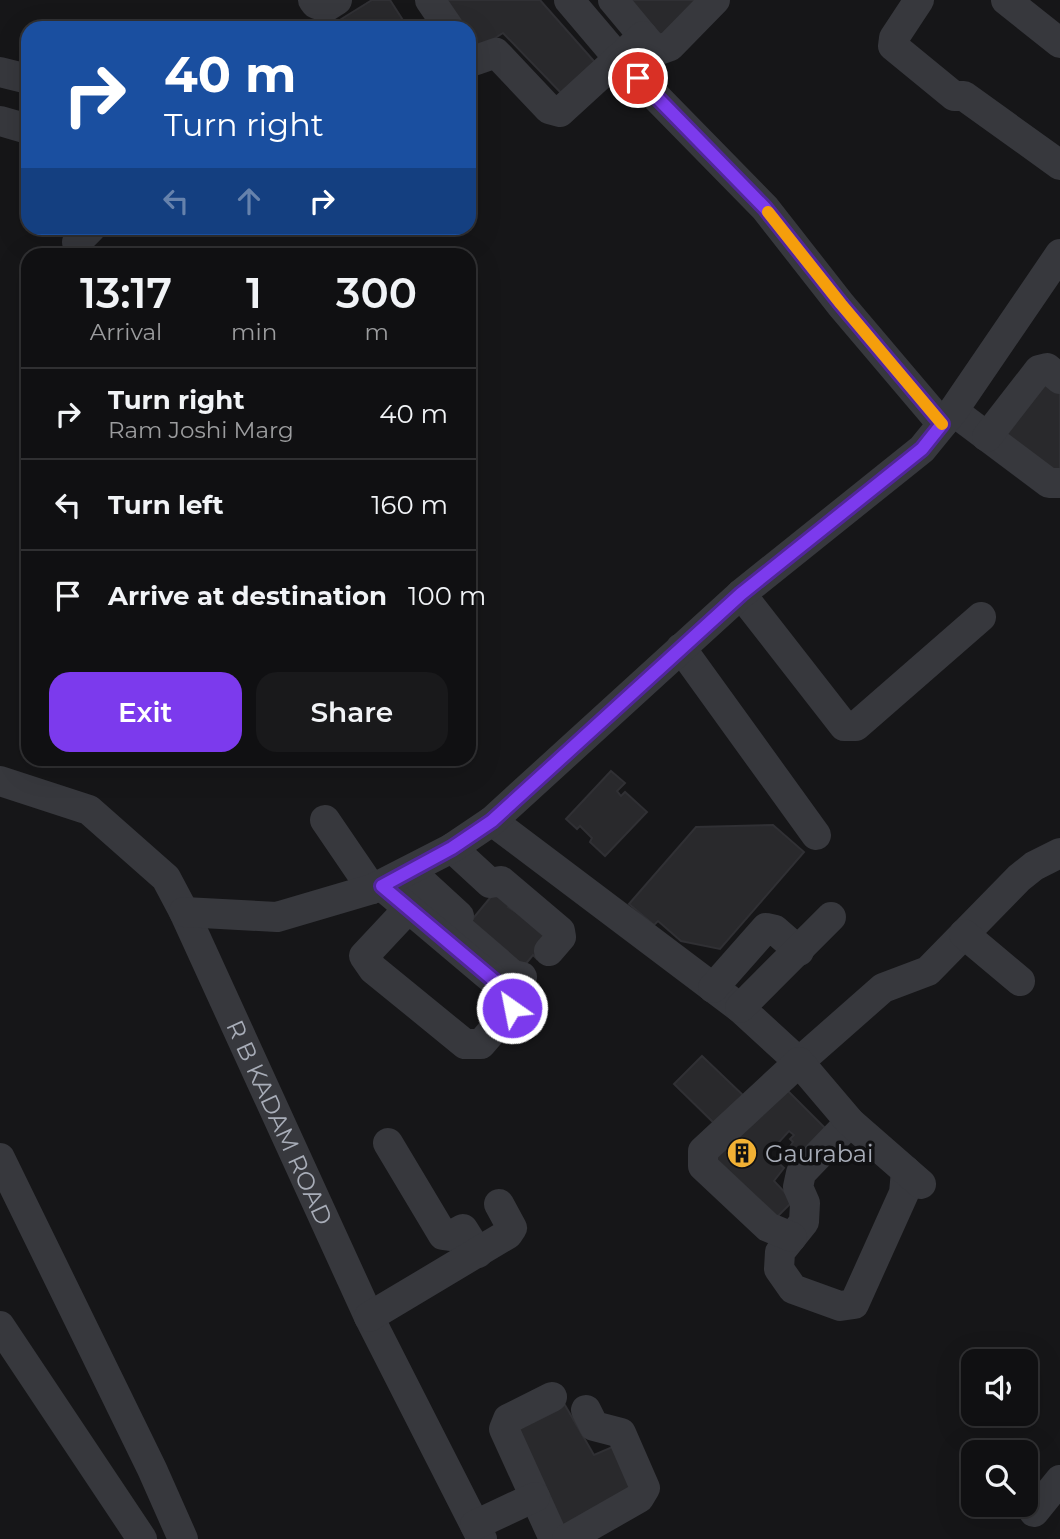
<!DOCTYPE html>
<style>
:root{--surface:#101012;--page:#19191b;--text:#f1f3f6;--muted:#9c9d9f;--line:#303032;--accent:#7c3aed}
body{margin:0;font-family:Montserrat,sans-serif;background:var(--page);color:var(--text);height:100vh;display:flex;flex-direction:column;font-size:26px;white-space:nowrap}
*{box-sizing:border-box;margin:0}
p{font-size:23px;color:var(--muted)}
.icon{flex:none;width:38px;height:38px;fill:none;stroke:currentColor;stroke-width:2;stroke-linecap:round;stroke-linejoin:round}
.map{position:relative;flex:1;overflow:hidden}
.drawer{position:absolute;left:21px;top:248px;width:455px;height:518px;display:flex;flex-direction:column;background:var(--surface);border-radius:21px;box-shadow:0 7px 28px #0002,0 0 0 2px var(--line)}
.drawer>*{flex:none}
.banner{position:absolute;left:21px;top:21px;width:455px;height:214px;border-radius:21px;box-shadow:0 7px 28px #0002,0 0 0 2px var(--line);background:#1a4fa0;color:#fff;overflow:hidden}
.controls{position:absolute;left:961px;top:1349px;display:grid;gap:14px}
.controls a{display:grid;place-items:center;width:77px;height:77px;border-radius:14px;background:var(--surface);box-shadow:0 7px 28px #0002,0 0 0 2px var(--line);font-size:35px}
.pin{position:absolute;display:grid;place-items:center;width:60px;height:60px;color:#fff;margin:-30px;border:4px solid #fff;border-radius:50%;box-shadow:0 2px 7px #0007}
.me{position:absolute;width:77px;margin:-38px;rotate:327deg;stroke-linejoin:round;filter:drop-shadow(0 0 5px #0008)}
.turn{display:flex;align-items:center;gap:24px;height:147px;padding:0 28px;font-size:32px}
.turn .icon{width:91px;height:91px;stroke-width:2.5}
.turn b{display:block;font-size:49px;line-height:60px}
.lanes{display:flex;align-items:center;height:66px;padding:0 28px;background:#0003;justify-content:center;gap:35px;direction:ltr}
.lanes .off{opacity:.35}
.eta{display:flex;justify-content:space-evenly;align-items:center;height:119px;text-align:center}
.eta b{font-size:42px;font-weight:600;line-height:49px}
.primary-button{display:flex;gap:14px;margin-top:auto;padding:14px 28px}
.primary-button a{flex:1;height:80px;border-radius:21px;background:var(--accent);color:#fff;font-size:28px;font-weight:600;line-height:80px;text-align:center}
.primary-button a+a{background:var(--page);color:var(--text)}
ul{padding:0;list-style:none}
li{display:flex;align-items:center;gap:21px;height:91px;padding:0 28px;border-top:2px solid var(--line)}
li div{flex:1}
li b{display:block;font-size:26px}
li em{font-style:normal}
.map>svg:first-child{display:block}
.building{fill:#29292c;stroke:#303034;stroke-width:2}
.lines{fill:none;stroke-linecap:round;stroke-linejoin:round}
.minor{stroke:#37383d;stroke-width:30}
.route-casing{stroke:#51269a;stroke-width:18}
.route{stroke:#7c3aed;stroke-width:12}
.slow{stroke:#f59e0b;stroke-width:12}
.labels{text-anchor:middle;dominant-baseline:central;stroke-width:7;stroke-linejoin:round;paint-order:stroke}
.street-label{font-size:24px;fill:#a8adb8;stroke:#111113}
.poi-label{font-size:24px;fill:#a8adb8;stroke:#111113;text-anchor:start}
</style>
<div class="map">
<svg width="1060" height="1539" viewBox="0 0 1060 1539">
<rect width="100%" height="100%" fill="#161618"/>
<!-- building -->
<path class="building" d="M372,0H390L408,28H327Z
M440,0H540L600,68L566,98L503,33L473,52L469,45V28H458Z
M623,0H704L659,44Z
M1043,372L1060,386V471L1053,479L995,432Z
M611,771L625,783L617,791L621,796L625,792L647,812L605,856L590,842L592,838L580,826L577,829L566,819Z
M773,825L804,852L720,949L681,941L658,921L654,925L629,904L696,827Z
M499,887L513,900L508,907L555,936L537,959L533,955L519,972L466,927Z
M702,1056L746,1098L718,1127L674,1084Z
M781,1084L828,1131L797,1162L792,1157L795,1153L789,1148L793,1142L790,1139L794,1135L789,1131L768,1154L784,1168L774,1181L793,1201L772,1222L711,1158Z
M562,1400L594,1455L617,1445L638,1491L562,1530L512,1425Z"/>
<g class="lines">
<!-- minor -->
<g class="minor">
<path d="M313,0L316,4L326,7L337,0"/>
<path d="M430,0L449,28"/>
<path d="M569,0L619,59L765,208L841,305L942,424"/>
<path d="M613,0L643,36"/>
<path d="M919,0L894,38L893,46L954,96H964L1060,165"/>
<path d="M1006,0L1060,43"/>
<path d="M469,57L476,60L496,53L549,109L560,112L643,36L656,51L670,46L715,0"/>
<path d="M0,72L28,79"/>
<path d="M0,121L28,129"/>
<path d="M77,242L91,228"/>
<path d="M953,411L1049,483H1060"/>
<path d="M987,437L1039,370L1047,368L1060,379"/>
<path d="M741,594L844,726H856L981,617"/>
<path d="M681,648L816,835"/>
<path id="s1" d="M0,781L89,810L166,878L184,912L369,1317L482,1539"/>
<path d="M325,820L372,889"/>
<path d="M492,821L740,1008L799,1062L883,988L928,971L1019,878L1034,866L1060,853"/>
<path d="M452,848L490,883L501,881L560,931L561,937L549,951"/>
<path d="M410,871L459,916L455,925L513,975L522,977"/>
<path d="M382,886L510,994L512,1008L481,1044H465L373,969L364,956L408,909"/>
<path d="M184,912L277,917L372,889L452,848L492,821L741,594L922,449L953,411L1060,254"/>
<path d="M964,934L1020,981"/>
<path d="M713,988L766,928L775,930L799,951"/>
<path d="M740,1008L831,917"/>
<path d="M850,1122L801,1173L798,1187L805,1203L804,1222L780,1252L779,1269L793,1289L840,1306L854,1304L904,1193L906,1171"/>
<path d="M388,1143L443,1235L450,1236L463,1229L478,1253"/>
<path d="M0,1158L152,1469L183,1539"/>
<path d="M792,1237L768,1227L703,1166V1151L799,1062L850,1122L921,1184"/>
<path d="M369,1317L508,1234L512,1228L499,1204"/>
<path d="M0,1326L142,1539"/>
<path d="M552,1397L508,1419L504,1429L554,1539"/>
<path d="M1034,1512L1060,1480"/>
<path d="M475,1525L535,1497"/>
<path d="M567,1539L639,1498L645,1488L621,1433L594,1426L586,1410"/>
</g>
</g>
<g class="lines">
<!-- route casing -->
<g class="route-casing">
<path id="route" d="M512,1008L510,994L382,886L452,848L492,821L741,594L922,449L942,424L841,304L765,208L638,78"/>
</g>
<!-- route -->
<use href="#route" class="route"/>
<!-- slow -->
<path class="slow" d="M768,212L841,304L942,424"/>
</g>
<!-- icons -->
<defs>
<g id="building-disc" transform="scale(1.575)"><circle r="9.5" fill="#f2b134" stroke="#111113"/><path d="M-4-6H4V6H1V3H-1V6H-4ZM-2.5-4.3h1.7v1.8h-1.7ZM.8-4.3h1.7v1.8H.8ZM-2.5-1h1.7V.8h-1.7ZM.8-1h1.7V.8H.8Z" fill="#111"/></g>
</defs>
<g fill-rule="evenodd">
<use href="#building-disc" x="742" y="1153"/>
</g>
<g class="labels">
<!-- street labels -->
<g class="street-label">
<text stroke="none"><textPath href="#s1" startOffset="466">R B KADAM ROAD</textPath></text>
</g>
<!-- poi labels -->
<g class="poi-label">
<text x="765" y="1153">Gaurabai</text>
</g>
</g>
</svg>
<div class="controls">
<a><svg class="icon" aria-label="sound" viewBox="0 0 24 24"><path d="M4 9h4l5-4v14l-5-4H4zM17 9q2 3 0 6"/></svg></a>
<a><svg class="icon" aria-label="search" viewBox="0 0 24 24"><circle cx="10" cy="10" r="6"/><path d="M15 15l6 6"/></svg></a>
</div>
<div class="pin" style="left:638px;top:78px;background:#d93025"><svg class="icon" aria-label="arrive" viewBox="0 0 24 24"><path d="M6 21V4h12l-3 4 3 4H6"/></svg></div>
<svg class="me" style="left:512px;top:1008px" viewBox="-20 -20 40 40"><circle r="17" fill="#7c3aed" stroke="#fff" stroke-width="3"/><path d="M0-11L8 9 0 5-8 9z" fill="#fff"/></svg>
<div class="banner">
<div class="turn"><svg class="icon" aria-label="right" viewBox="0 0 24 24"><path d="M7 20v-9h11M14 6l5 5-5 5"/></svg><div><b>40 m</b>Turn right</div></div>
<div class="lanes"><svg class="icon off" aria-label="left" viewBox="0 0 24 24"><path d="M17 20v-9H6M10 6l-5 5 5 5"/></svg><svg class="icon off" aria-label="ahead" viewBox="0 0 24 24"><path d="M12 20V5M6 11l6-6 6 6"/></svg><svg class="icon" aria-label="right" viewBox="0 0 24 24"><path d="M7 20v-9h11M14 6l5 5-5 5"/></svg></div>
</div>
<section class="drawer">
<div class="eta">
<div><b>13:17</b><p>Arrival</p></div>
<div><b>1</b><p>min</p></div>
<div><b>300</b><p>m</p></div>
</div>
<ul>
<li><svg class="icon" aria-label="right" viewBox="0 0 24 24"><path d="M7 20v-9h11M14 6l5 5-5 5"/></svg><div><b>Turn right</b><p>Ram Joshi Marg</p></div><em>40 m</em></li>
<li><svg class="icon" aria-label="left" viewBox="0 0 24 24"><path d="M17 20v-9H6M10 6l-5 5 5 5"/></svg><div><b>Turn left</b></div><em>160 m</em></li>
<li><svg class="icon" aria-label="arrive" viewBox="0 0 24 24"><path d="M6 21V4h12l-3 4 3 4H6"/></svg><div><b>Arrive at destination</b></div><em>100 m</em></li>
</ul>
<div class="primary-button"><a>Exit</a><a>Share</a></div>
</section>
</div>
